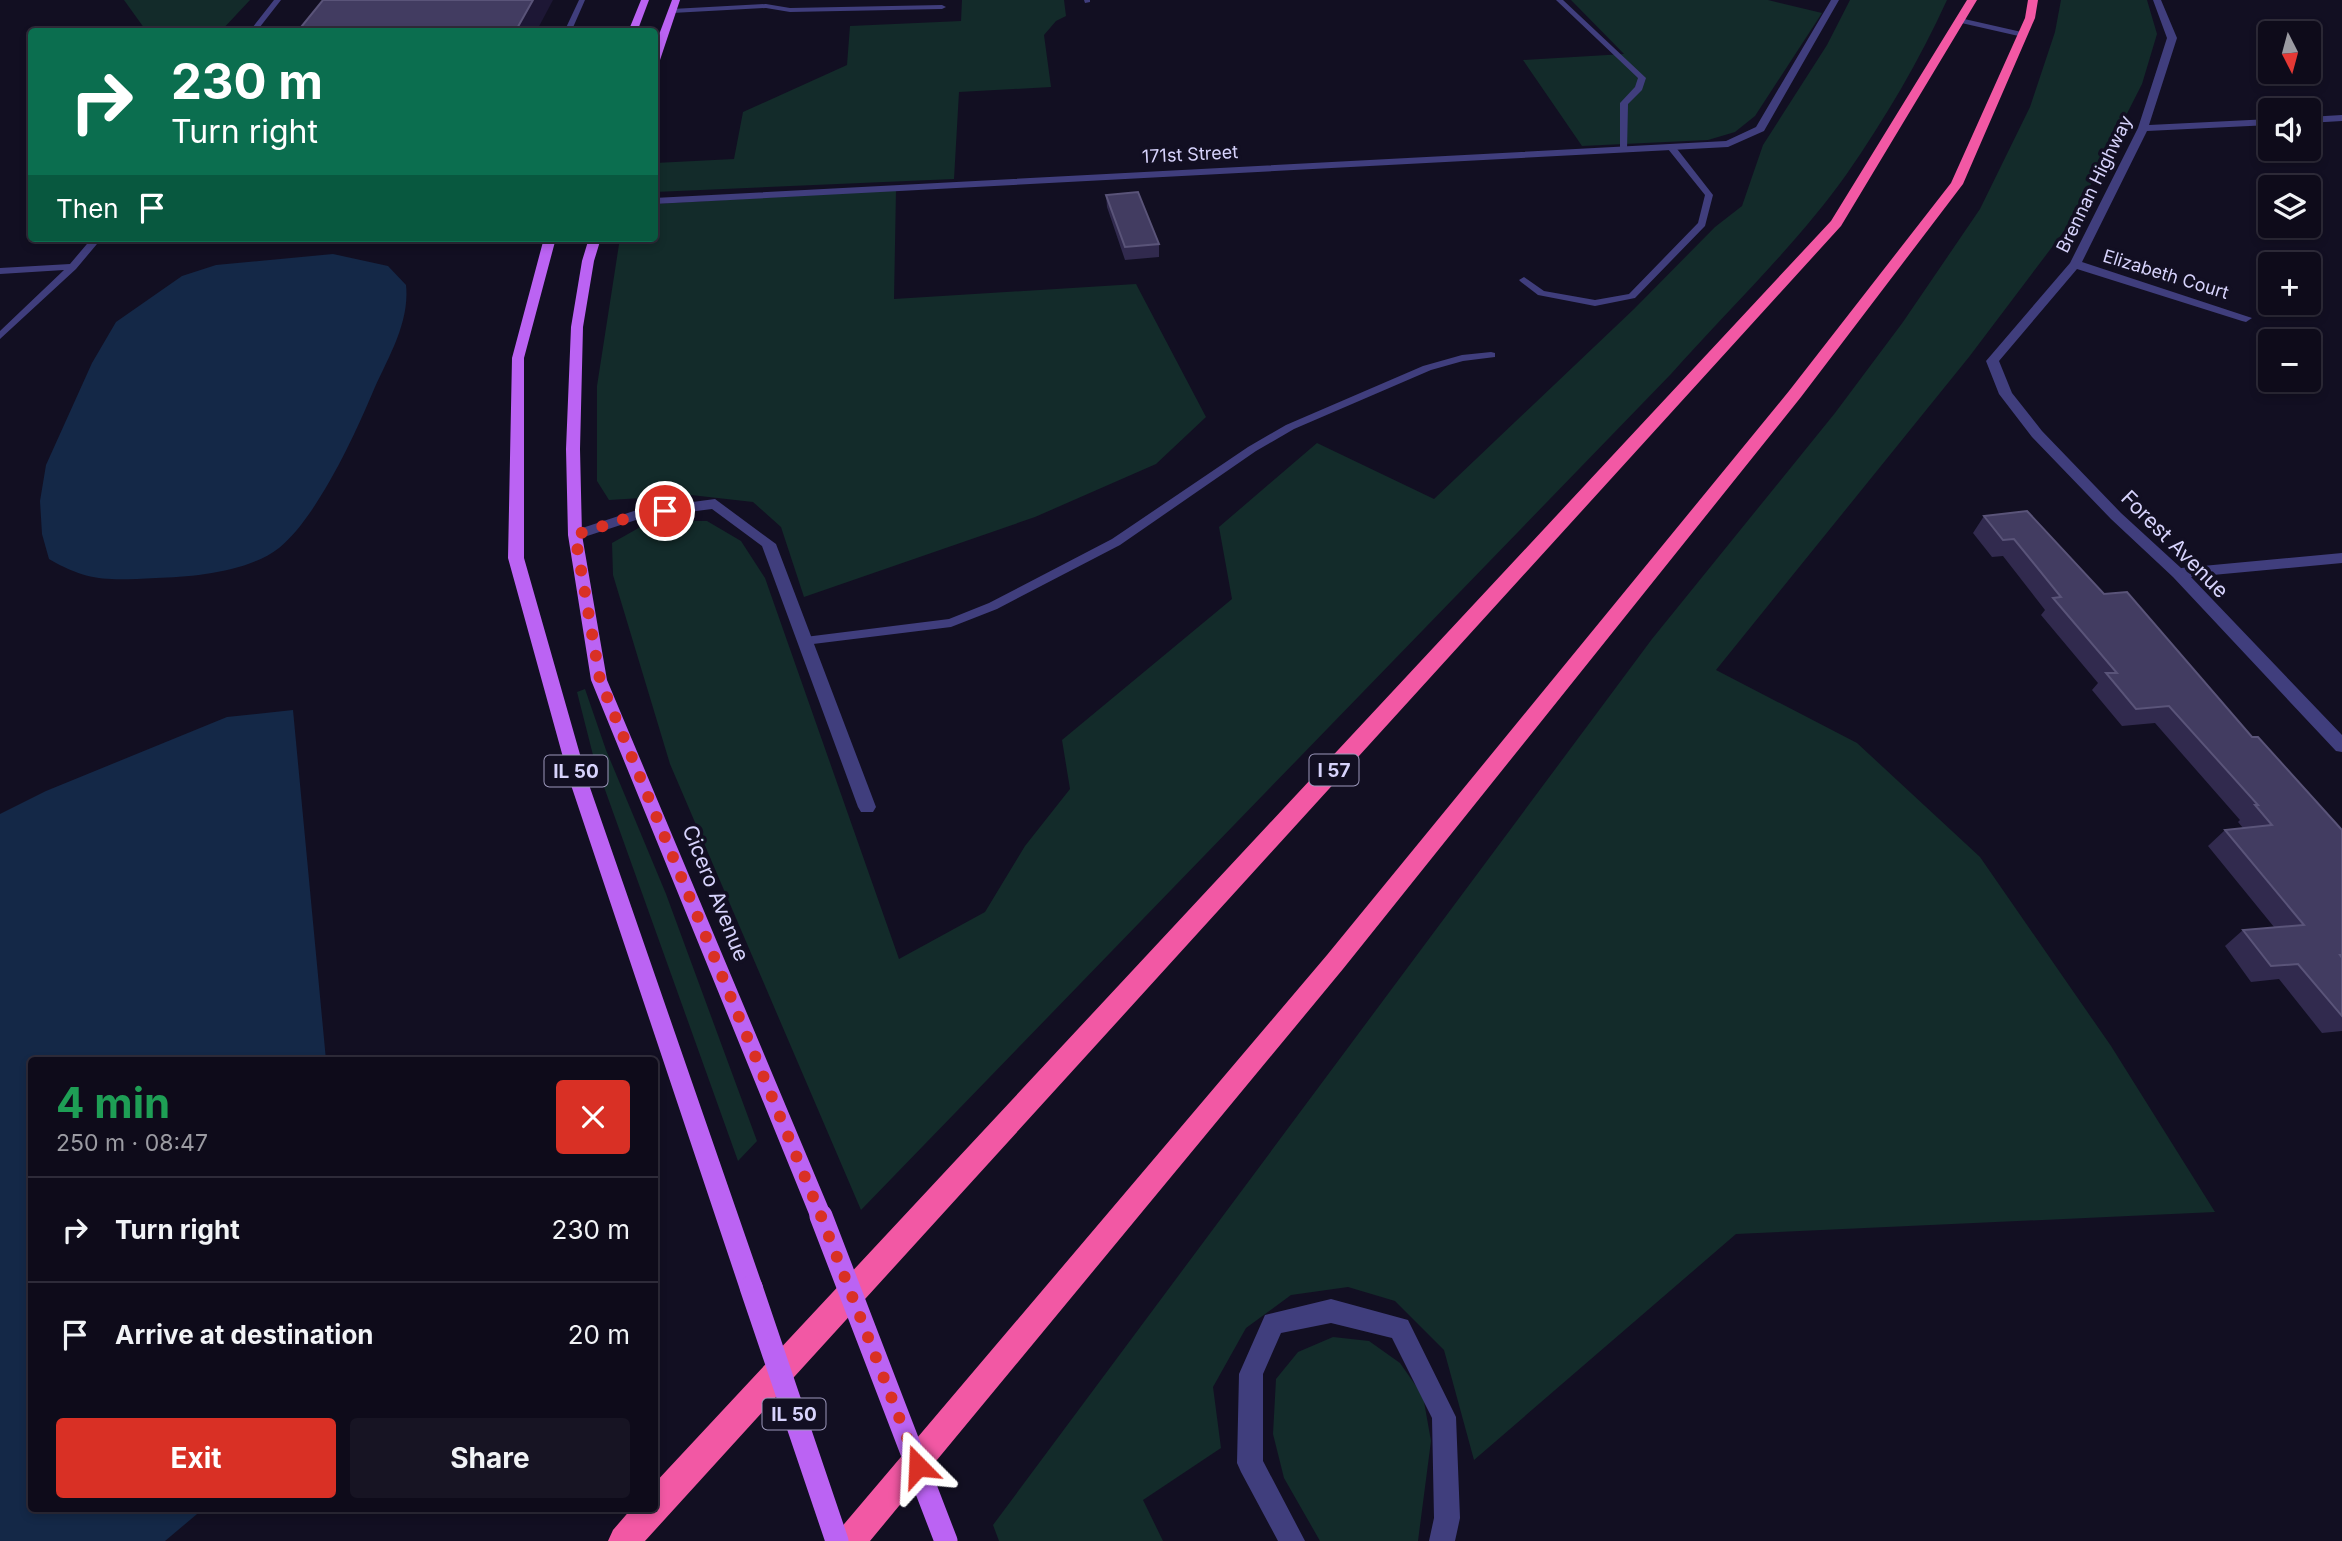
<!DOCTYPE html>
<meta charset="utf-8">
<style>
:root{--surface:#0e0b1a;--page:#171423;--text:#f1f3f6;--muted:#9b9ba2;--line:#2e2b39;--accent:#d93025}
body{margin:0;font-family:Inter,sans-serif;background:var(--page);color:var(--text);height:100vh;display:flex;flex-direction:column;font-size:26px;white-space:nowrap}
*{box-sizing:border-box;margin:0}
p{font-size:23px;color:var(--muted)}
.icon{flex:none;width:38px;height:38px;fill:none;stroke:currentColor;stroke-width:2;stroke-linecap:round;stroke-linejoin:round}
.map{position:relative;flex:1;overflow:hidden}
.details{position:absolute;left:28px;top:1057px;width:630px;height:455px;display:flex;flex-direction:column;background:var(--surface);border-radius:7px;box-shadow:0 4px 10px #0003,0 0 0 2px var(--line)}
.details>*{flex:none}
.top-card{position:absolute;left:28px;top:28px;width:630px;height:214px;border-radius:7px;box-shadow:0 4px 10px #0003,0 0 0 2px var(--line);background:#0b6e4f;color:#fff;overflow:hidden}
.needle{width:46px;rotate:174deg}
.controls{position:absolute;left:2258px;top:21px;display:grid;gap:14px}
.controls a{display:grid;place-items:center;width:63px;height:63px;border-radius:7px;background:var(--surface);box-shadow:0 4px 10px #0003,0 0 0 2px var(--line);font-size:35px}
.pin{position:absolute;display:grid;place-items:center;width:60px;height:60px;color:#fff;margin:-30px;border:4px solid #fff;border-radius:50%;box-shadow:0 2px 7px #0007}
.me{position:absolute;width:77px;margin:-38px;rotate:339deg;stroke-linejoin:round;filter:drop-shadow(0 0 5px #0008)}
.turn{display:flex;align-items:center;gap:24px;height:147px;padding:0 28px;font-size:32px}
.turn .icon{width:91px;height:91px;stroke-width:2.5}
.turn b{display:block;font-size:49px;line-height:60px}
.then{display:flex;align-items:center;height:66px;padding:0 28px;background:#0003;gap:14px;font-size:26px}
.round{display:grid;place-items:center;flex:none;width:74px;height:74px;border-radius:7px;background:var(--page)}
.headline{display:flex;align-items:center;justify-content:space-between;height:119px;padding:0 28px}
h1{font-size:42px;font-weight:700;line-height:52px;color:#1e9e55}
.cta{display:flex;gap:14px;margin-top:auto;padding:14px 28px}
.cta a{flex:1;height:80px;border-radius:7px;background:var(--accent);color:#fff;font-size:28px;font-weight:700;line-height:80px;text-align:center}
.cta a+a{background:var(--page);color:var(--text)}
ul{padding:0;list-style:none}
li{display:flex;align-items:center;gap:21px;height:105px;padding:0 28px;border-top:2px solid var(--line)}
li div{flex:1}
li b{display:block;font-size:26px}
li em{font-style:normal}
.map>svg:first-child{display:block}
.green{fill:#132b2a}
.water{fill:#142847}
.lines{fill:none;stroke-linecap:round;stroke-linejoin:round}
.service{fill:#403e7d;fill-rule:evenodd}
.minor{fill:#403e7d;fill-rule:evenodd}
.primary{fill:#bb63f3;fill-rule:evenodd}
.motorway{fill:#f258a4;fill-rule:evenodd}
.primary-bridge{stroke:#bb63f3;stroke-width:23}
.wall{fill:#312a4e}
.shaded-wall{fill:#1d1735}
.building{fill:#423c61;stroke:#5a5479;stroke-width:2}
.route{stroke:#d93025;stroke-width:12;stroke-dasharray:0 21.6}
.labels{text-anchor:middle;dominant-baseline:central;stroke-width:7;stroke-linejoin:round;paint-order:stroke}
.far-street-label{font-size:18px;fill:#d7d3fc;stroke:#120f22}
.shield{fill:#120f22;stroke:#9c98bb;stroke-width:2}
.shield-label{font-size:19px;font-weight:bold;fill:#d7d3fc}
.street-label{font-size:21px;fill:#d7d3fc;stroke:#120f22}
</style>
<div class="map">
<svg width="2342" height="1541" viewBox="0 0 2342 1541">
<rect width="100%" height="100%" fill="#120f22"/>
<!-- green -->
<path class="green" d="M124,0H250L221,31L147,32Z
M962,0H1064L1066,16L1056,21L1044,35L1051,87L959,92L954,179L655,192V163L734,159L743,112L847,65L850,26L961,21Z
M1571,0H1768L1822,13L1755,116L1735,132L1708,140L1582,146L1523,60L1624,54Z
M1850,0H1947C1919,61 1885,119 1846,175C1797,244 1728,310 1671,374L861,1210L670,764L613,575L612,543L651,521H707L741,541L765,578L899,959L985,912L1025,846L1070,789L1062,740L1232,599L1219,527L1317,443L1434,499L1634,309L1715,227L1742,206L1763,145L1827,45Z
M2061,0H2147L2157,34L2142,84L2074,218L1969,357L1716,670L1857,743L1980,857L2111,1046L2215,1212L1736,1234L1474,1460L1444,1350L1395,1301L1348,1287L1291,1295L1246,1328L1213,1387L1221,1448L1143,1500L1163,1541H999L993,1525L1652,639L1835,413L1903,322L1980,209L2030,107L2055,32Z
M896,190L894,299L1136,284L1206,417L1156,464L1035,517L804,597L781,527L753,502L691,495L609,500L597,481V386L620,238H654L655,204Z
M585,689L606,750L666,894L757,1141L738,1161L594,759L577,692Z
M1333,1337L1369,1341L1400,1363L1423,1396L1431,1441L1418,1541H1320L1284,1478L1273,1434L1276,1379L1298,1352Z"/>
<!-- water -->
<path class="water" d="M333,254L388,266L406,285C410,324 387,359 372,394C353,439 316,518 279,548C248,572 193,577 156,578C111,580 90,583 49,559L42,534L40,501L46,465L92,363L116,322L182,276L216,265Z
M293,710L326,1060H32V1508L203,1509L165,1541H0V814L46,791L227,717Z"/>
<g class="lines">
<!-- service -->
<path class="service" d="M274,0H281L256,32H249Z
M579,0H585L571,32H564Z
M1084,0H1090V2L1085,3Z
M1556,0H1563L1646,78L1642,90L1628,104L1627,151L1620,149V103L1635,87L1638,78Z
M766,4L790,8L942,5L946,7L942,9L790,12L766,8L672,13L668,11L672,9Z
M1960,18L2026,33L2027,35L2023,37L1957,22Z
M1668,145H1674L1713,195L1705,226L1635,298L1595,306L1538,295L1521,282L1519,280L1524,277L1544,291L1595,300L1629,294L1698,223L1705,195L1668,149Z
M92,238H102L76,269L0,339V331L64,270L0,274V268L70,264Z
M1491,352L1495,353V357L1463,361L1431,370L1294,429L1256,451L1120,545L997,609L951,627L805,645L799,641L805,637L949,619L989,603L1112,539L1248,447L1286,425L1423,366L1462,355Z"/>
<!-- minor -->
<path class="minor" d="M1831,0H1839L1764,131L1728,147L654,204V198L1726,141L1756,127Z
M2153,0H2161L2177,38L2149,125L2270,119V125L2147,131L2082,262L2252,318L2246,322L2242,321L2077,269L1999,361L2012,393L2042,431L2121,513L2181,568L2342,553V563L2191,577L2342,735V752L2336,751L2173,577L2111,519L2032,437L1999,394L1986,361L2070,263L2138,128L2167,38Z
M2342,115V121L2308,123V117Z
M715,499L776,544L876,807L873,812H861L858,807L762,546L712,509L642,518L575,540L568,535L570,532L640,509Z
M1331,1299L1408,1320L1456,1417L1460,1518L1455,1541H1429L1434,1518L1432,1418L1392,1338L1331,1323L1281,1333L1263,1374V1461L1305,1541H1278L1241,1472L1237,1463L1239,1374L1265,1315Z"/>
<!-- primary -->
<path class="primary" d="M641,0H649L637,32H628Z
M672,0H680L659,63L654,66V48Z
M544,238H556L524,358V558L587,779L763,1287L759,1295L751,1299L743,1295L739,1287L569,779L508,558L512,358Z
M589,238H601L594,261L583,327L580,449L582,535L607,680L832,1216L829,1224L821,1227L813,1224L591,680L568,535L566,449L571,327L582,261Z"/>
<!-- motorway -->
<path class="motorway" d="M1967,0H1977L1841,226L645,1541H608L613,1530L632,1508H654V1484L1831,221Z
M2028,0H2038L2035,18L1963,184L1801,397L1343,969L870,1541H834L839,1530L1327,955L1789,391L1951,183L2025,18Z"/>
<!-- primary-bridge -->
<path class="primary-bridge" d="M821,1216L946,1541
M751,1287L837,1541"/>
</g>
<!-- wall -->
<path class="wall" d="M1106,195L1159,244V257L1125,260L1107,207Z
M1984,516L2104,594L2252,737L2342,830V1031L2322,1033L2279,979L2251,982L2225,946L2243,930L2274,927L2208,846L2225,830L2243,828L2238,822L2240,820L2155,723L2122,726L2092,690L2098,683L2041,615L2045,610L2003,556L1992,557L1973,533Z"/>
<!-- shaded-wall -->
<path class="shaded-wall" d="M533,0H553L536,32H515Z"/>
<!-- building -->
<path class="building" d="M323,0H533L515,32H297Z
M1138,192L1159,244L1125,247L1106,195Z
M2027,511L2104,594L2127,592L2252,737H2258L2342,830V955H2340L2342,958V1016L2298,964L2271,966L2243,930L2304,925L2225,830L2272,825L2255,805H2258L2169,706L2136,709L2106,673H2117L2053,598L2061,597L2014,539L2003,540L1984,516Z"/>
<g class="lines">
<!-- route -->
<path class="route" d="M665,511L640,514L575,535L600,680L821,1216L918,1466"/>
</g>
<g class="labels">
<!-- far-street labels -->
<g class="far-street-label">
<text transform="translate(1190 154) rotate(-3)">171st Street</text>
<text transform="translate(2094 184) rotate(-64)">Brennan Highway</text>
<text transform="translate(2166 274) rotate(17)">Elizabeth Court</text>
</g>
<!-- shield labels -->
<g class="shield">
<rect x="1309.5" y="754.5" width="49" height="31" rx="5"/>
<rect x="544.5" y="755.5" width="63" height="31" rx="5"/>
<rect x="762.5" y="1398.5" width="63" height="31" rx="5"/>
</g>
<g class="shield-label">
<text x="1334" y="770">I 57</text>
<text x="576" y="771">IL 50</text>
<text x="794" y="1414">IL 50</text>
</g>
<!-- street labels -->
<g class="street-label">
<text transform="translate(2175 544) rotate(45)">Forest Avenue</text>
<text transform="translate(716 893) rotate(68)">Cicero Avenue</text>
</g>
</g>
</svg>
<div class="controls">
<a><svg class="needle" viewBox="-14 -14 28 28"><path d="M0-13l5 13h-10z" fill="#e53935"/><path d="M0 13l5-13h-10z" fill="#9b9ba2"/></svg></a>
<a><svg class="icon" aria-label="sound" viewBox="0 0 24 24"><path d="M4 9h4l5-4v14l-5-4H4zM17 9q2 3 0 6"/></svg></a>
<a><svg class="icon" aria-label="layers" viewBox="0 0 24 24"><path d="M12 4l9 5-9 5-9-5zM3 14l9 5 9-5"/></svg></a>
<a>+</a>
<a>−</a>
</div>
<div class="pin" style="left:665px;top:511px;background:#d93025"><svg class="icon" aria-label="arrive" viewBox="0 0 24 24"><path d="M6 21V4h12l-3 4 3 4H6"/></svg></div>
<svg class="me" style="left:918px;top:1466px" viewBox="-20 -20 40 40"><path d="M0-17L14 15 0 8-14 15z" fill="#d93025" stroke="#fff" stroke-width="4"/></svg>
<div class="top-card">
<div class="turn"><svg class="icon" aria-label="right" viewBox="0 0 24 24"><path d="M7 20v-9h11M14 6l5 5-5 5"/></svg><div><b>230 m</b>Turn right</div></div>
<div class="then">Then<svg class="icon" aria-label="arrive" viewBox="0 0 24 24"><path d="M6 21V4h12l-3 4 3 4H6"/></svg></div>
</div>
<section class="details">
<div class="headline"><div><h1>4 min</h1><p>250 m · 08:47</p></div><a class="round" style="background:#d93025;color:#fff"><svg class="icon" aria-label="close" viewBox="0 0 24 24"><path d="M6 6l12 12M18 6L6 18"/></svg></a></div>
<ul>
<li><svg class="icon" aria-label="right" viewBox="0 0 24 24"><path d="M7 20v-9h11M14 6l5 5-5 5"/></svg><div><b>Turn right</b></div><em>230 m</em></li>
<li><svg class="icon" aria-label="arrive" viewBox="0 0 24 24"><path d="M6 21V4h12l-3 4 3 4H6"/></svg><div><b>Arrive at destination</b></div><em>20 m</em></li>
</ul>
<div class="cta"><a>Exit</a><a>Share</a></div>
</section>
</div>
